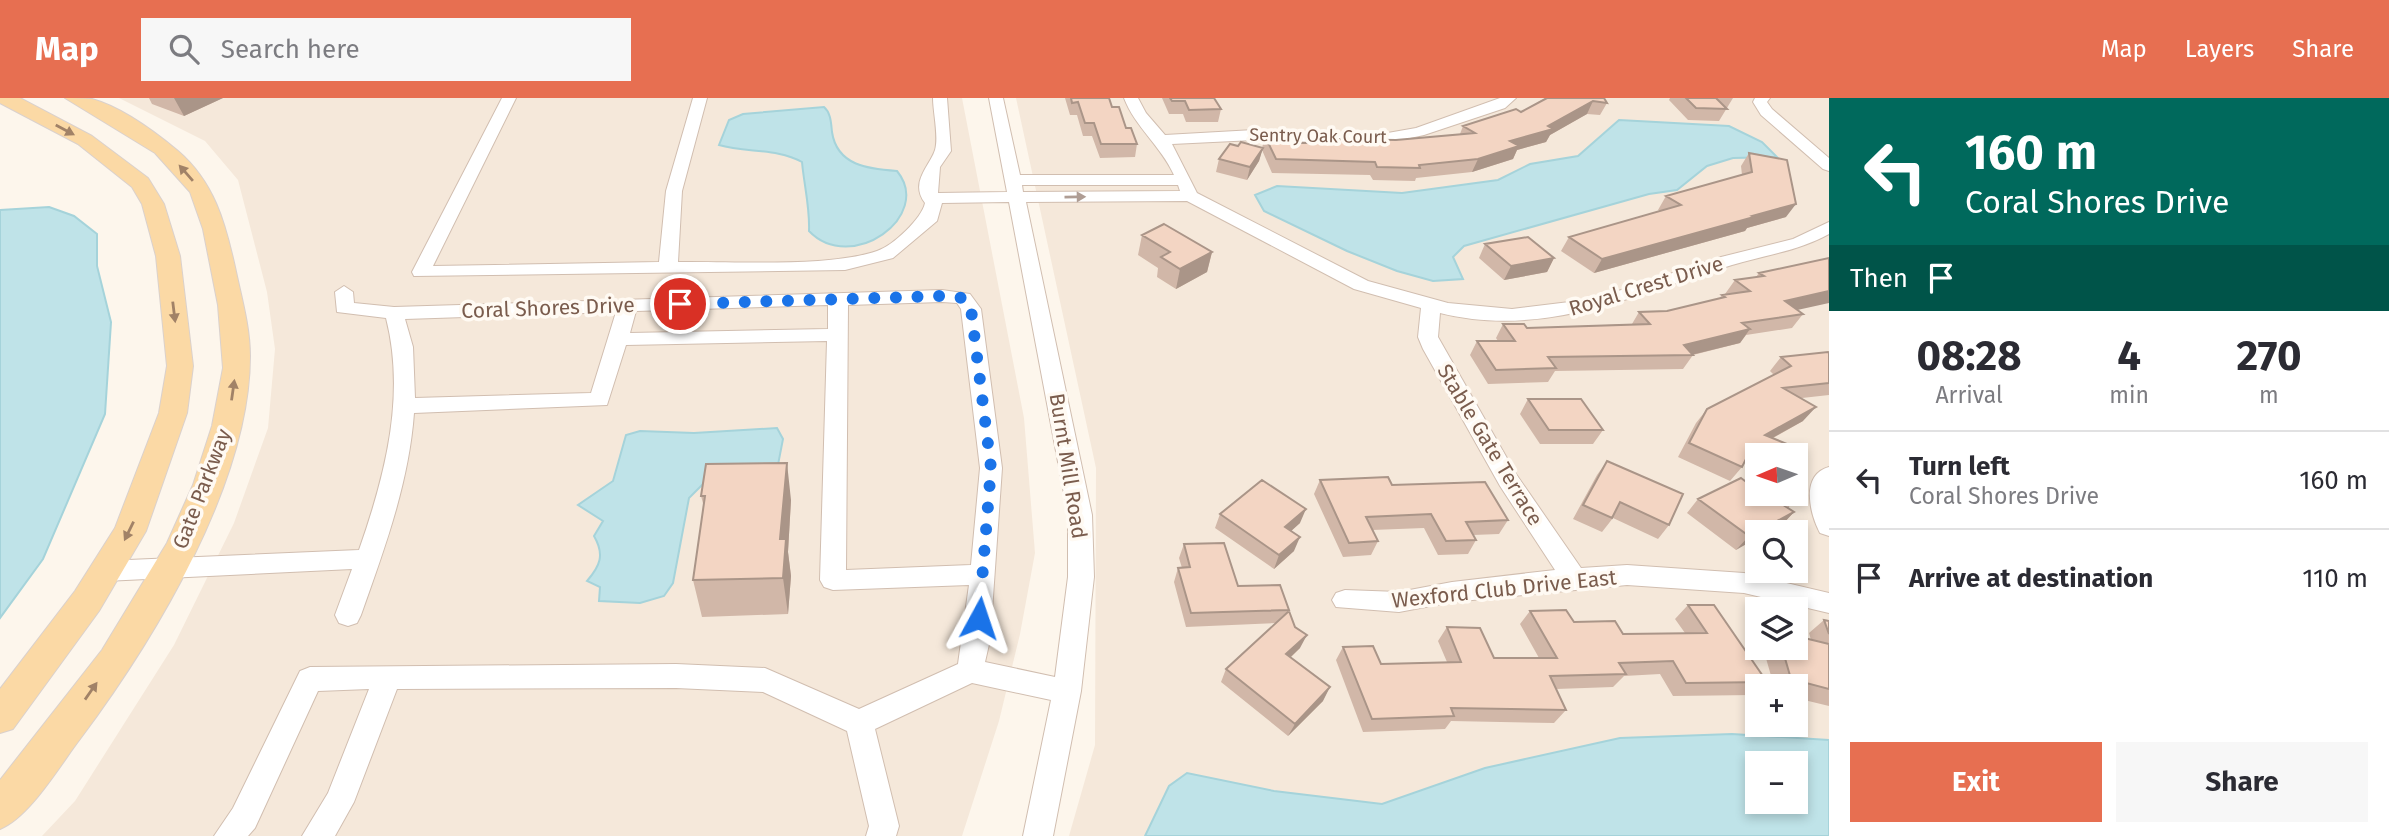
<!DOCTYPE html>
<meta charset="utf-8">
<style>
:root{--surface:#fff;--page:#f7f7f7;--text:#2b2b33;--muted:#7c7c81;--line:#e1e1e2;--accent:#e76f51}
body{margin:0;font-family:"Fira Sans",sans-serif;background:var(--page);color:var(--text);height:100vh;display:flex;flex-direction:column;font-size:26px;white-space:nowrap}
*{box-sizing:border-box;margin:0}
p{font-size:23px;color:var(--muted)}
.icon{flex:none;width:38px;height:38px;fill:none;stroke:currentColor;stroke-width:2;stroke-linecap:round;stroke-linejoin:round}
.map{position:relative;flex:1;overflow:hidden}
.sheet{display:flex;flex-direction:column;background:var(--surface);width:560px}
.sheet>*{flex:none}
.guide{background:#00695c;color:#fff;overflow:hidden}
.needle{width:46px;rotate:268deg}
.controls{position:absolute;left:1745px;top:345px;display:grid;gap:14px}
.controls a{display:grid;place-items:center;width:63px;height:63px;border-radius:0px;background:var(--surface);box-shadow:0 4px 10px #0003;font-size:35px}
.pin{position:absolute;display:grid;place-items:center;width:60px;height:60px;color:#fff;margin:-30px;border:4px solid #fff;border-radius:50%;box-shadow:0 2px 7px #0007}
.me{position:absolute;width:77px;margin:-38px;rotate:5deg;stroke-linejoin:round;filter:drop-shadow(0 0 5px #0008)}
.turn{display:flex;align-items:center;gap:24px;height:147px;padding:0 21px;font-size:32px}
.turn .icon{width:91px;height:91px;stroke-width:2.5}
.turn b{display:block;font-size:49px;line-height:60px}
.then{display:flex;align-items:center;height:66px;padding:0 21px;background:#0003;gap:14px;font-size:26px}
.eta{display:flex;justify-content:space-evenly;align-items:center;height:119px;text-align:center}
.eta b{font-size:42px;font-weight:700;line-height:49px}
.action{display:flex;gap:14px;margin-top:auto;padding:14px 21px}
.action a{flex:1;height:80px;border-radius:0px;background:var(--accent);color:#fff;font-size:28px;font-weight:700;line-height:80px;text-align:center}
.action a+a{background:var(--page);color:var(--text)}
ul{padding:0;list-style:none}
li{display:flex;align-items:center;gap:21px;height:98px;padding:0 21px;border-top:2px solid var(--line)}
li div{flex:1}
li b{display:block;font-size:26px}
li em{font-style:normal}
header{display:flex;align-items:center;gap:42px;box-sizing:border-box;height:98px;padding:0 35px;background:var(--accent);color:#fff}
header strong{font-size:33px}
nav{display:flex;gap:38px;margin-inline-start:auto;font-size:24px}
.search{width:490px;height:63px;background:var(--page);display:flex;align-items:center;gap:18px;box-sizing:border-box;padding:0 24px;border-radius:0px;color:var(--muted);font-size:26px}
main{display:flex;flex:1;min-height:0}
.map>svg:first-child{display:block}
.residential{fill:#f5e8da;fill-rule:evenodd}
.water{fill:#bfe3e8;stroke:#a5d3da;stroke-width:2;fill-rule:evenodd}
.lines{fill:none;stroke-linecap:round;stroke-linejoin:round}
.minor-casing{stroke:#d1beb0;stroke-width:2}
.major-casing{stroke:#dad1cd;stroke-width:2}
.minor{fill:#fff;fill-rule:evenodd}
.major{fill:#fbd9a5;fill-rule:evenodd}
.wall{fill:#d1b7a8}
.shaded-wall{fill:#aa9588}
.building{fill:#f3d5c3;stroke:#aa9588;stroke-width:2}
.oneway{fill:#a18267}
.oneway2{fill:#af9d94}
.route{stroke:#1a73e8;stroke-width:12;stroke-dasharray:0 21.6}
.labels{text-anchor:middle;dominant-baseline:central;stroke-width:7;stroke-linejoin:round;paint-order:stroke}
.far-street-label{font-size:18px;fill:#7a5c4d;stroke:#fffaf3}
.street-label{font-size:21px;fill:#7a5c4d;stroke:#fffaf3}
</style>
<header>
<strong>Map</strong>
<div class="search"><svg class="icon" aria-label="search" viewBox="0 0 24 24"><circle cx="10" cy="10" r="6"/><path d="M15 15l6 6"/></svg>Search here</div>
<nav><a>Map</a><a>Layers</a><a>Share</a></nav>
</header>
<main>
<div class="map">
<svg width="1829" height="738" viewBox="0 0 1829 738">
<rect width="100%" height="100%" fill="#fdf6ec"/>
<!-- residential -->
<path class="residential" d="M119,0H962L1024,320L1035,455L1020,536L999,623L962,738H42L75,703L174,547L234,425L268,330L275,251L267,194L238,82L205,43Z
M1016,0H1829V738H1069L1095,647L1096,370ZM1757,357H1796V396H1757ZM1757,434H1796V472H1757ZM1757,511H1796V550H1757ZM1757,588H1796V626H1757ZM1757,665H1796V704H1757Z"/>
<!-- water -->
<path class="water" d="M824,9C831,15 831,25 832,34C837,68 869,71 897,73C934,118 851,177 809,133C810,109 804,87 802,64C777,50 746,55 719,47L729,22L743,16Z
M1619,22L1729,28L1762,44L1777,59L1733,60L1707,68L1677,92L1649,96L1464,148L1453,159L1463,181L1433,183L1397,173L1347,153L1264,113L1255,97L1277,88L1402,95L1498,82L1530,66L1578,58Z
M49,109L74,118L97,136V168L111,224L105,316L43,461L0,520V112Z
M777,330L783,341L777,372L704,385L689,400L673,485L664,498L640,505L599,503L600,489L587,483C600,468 605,457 594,438L603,423L578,407L613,383L626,337L640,333L694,335Z
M1732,636L1829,642V738H1145L1169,688L1187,675L1274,693L1382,706L1485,670L1620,640ZM1796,665V704H1757V665Z"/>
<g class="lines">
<!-- minor casing -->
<g class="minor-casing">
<path id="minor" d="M502,0H516L433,168L659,164L666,93L693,0H707L682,93L678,164C734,163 826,170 877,153C893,148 922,120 925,105C909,84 930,68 935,52C939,39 933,14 933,0H947L951,53L940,69L938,95L1007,94L989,0H1003L1020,77H1174C1161,48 1135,29 1124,0H1138L1146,15L1165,37L1254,32L1382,36L1416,30L1500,0H1516L1505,10L1424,37L1382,46L1254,42L1172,46L1197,95L1368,183L1448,205L1512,211L1594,201L1721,159L1793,141L1829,124V136C1798,153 1766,157 1732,167C1637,196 1543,241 1440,215L1438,239L1516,376L1581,470L1627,467L1744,475L1829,495V515L1744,495L1627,487L1452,504L1399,514L1336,509L1332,502L1336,495L1345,492L1399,494L1452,484L1555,472L1500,388L1423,251L1418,239L1421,210L1354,191L1187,103L1026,104L1092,417L1094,479L1081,593L1053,738H1023L1051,602L972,585L875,631L899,728L896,738H866L869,728L847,633L763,594L676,590L397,591L354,704L335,738H302L328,695L369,591L318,593L255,730L248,738H214L233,710L300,573L310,569L676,566L765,570L859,611L958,566L969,487L833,492L824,489L820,482L827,243L626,247L607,307L414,315C409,385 384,452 361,517L357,525L348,528L339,525L335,517L352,471L105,483L96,480L92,473L96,466L105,463L359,452C385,378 406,298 386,220L337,214L335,194L344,188L353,194L354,205L394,209L942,192L970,196L981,211L1002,370L990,542L985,564L1055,579L1068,479V417L1009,104L942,105L937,123L893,160L845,172L414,178L412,174ZM1022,87H1178L1180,93L1023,94ZM942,204L957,205L961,211L980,370L971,467L846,472L848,207ZM828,207V231L630,235L636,213ZM616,214L591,295L415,300L413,249L405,221Z
M1755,0H1770L1767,4L1772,11L1829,60V73L1823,71L1761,17L1753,4Z
M1829,369V438L1820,435C1810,416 1800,377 1829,369Z"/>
</g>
<!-- major casing -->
<g class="major-casing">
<path id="major" d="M0,0H20L92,38L148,80L164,106L180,158L193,268L187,315L146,433L99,513L13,631L0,635V591L75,493L115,430L159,315L167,268L156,158L142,106L132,89L78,46L0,5Z
M65,0C74,0 84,0 92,1C121,9 154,33 178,53C214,84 225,124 235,169C241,198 250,228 250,258C250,385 154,542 80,641C60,667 30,719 0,731V682L102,552L167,445L193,387L212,328L223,270L218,207L203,131L190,94L155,55Z"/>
</g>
<!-- minor -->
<use href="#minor" class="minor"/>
<!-- major -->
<use href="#major" class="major"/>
</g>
<!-- wall -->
<path class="wall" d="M149,0H223L184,18L152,6Z
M1065,0H1109L1112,9L1137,46L1135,59L1100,60L1092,38H1083L1077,17H1070Z
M1162,0H1214L1221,11L1218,24H1186L1183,16H1169Z
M1545,0H1604L1607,5L1600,17L1587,16L1550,37L1546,44L1517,52L1513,61L1472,74L1416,80L1415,83L1373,82L1370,77L1272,75L1262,52L1259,63L1247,82L1216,74L1219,61L1238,48L1262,50L1265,38L1287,45H1335L1336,41L1396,42L1460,36L1463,28L1521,14Z
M1670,0H1733L1719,23L1688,22L1669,2Z
M1749,55L1786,119L1747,130L1745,133L1594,175L1561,153L1569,139L1660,113L1658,112L1666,98L1742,77L1741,68Z
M1142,137L1212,154L1207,174L1176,191L1157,179L1158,170L1138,157Z
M1485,146L1554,160L1547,174L1504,182L1479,160Z
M1829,160L1797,212L1803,216L1792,230L1746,237L1740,245L1693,257L1683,271L1555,273L1548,284L1488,286L1470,257L1477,243H1498L1496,240L1503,226L1527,230L1632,226L1639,214L1667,213L1719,201L1722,197L1726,196H1725L1735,182L1756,179L1759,175Z
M1829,255V297L1802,300L1803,323L1773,340L1788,357H1757V369L1745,363L1742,369L1730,383L1678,359L1696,325L1707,311L1774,277L1770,273L1781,259Z
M1528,301L1603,332L1593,346H1540L1520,316Z
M1607,363L1669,427L1658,441L1613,420L1602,434L1573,421L1597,377Z
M1320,382L1392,387L1508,422L1499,436L1473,437L1476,442L1468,456L1438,457L1424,430L1372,432L1378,443L1371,457L1343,459L1314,396Z
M1757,396L1793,404L1788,410L1794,414L1781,428L1769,434H1757L1736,452L1687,415L1698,401Z
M701,398L791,402L788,454L791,478L788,516L702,519L693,482L704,409Z
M1220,416L1300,425L1291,433L1294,453L1274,471L1215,430Z
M1184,446L1238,488L1289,512L1288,514L1300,550L1291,559L1323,603L1288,638L1221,584L1226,571L1276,525L1186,529L1174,484L1178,470H1182L1179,460Z
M1688,507L1767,584L1762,588H1757V593L1753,597L1673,598L1660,576L1624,578L1613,589L1556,591L1566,612L1554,625L1451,623L1445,631L1363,634L1336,562L1343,549L1381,566L1447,564L1438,543L1447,529L1494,560H1539L1520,526L1530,513L1623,536L1685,535L1675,521Z
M1824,522L1829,523V608L1796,600V588H1774L1763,550H1796L1811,542L1809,535Z"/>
<!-- shaded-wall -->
<path class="shaded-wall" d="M174,0H223L184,18Z
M1593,3L1587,16L1550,37L1546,44L1517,52L1513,61L1472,74L1478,61L1510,43L1548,28Z
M1263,50L1259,63L1247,82L1250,69Z
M1796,106L1786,119L1747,130L1745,133L1594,175L1602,161Z
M1212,154L1207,174L1176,191L1180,171Z
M1554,160L1547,174L1504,182L1511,168Z
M1829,193V205L1775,217L1785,203Z
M1750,231L1740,245L1691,257L1684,247Z
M1816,309L1803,323L1756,349L1765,337Z
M787,365L791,402L788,454L791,478L788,516L783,480L780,441Z
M1306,411L1300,425L1280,443L1285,429Z
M1794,414L1781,428L1769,434H1757V440L1736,452L1749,438Z
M1300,439L1294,453L1274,471L1279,457Z
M1307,537L1300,550L1280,569L1286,556Z
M1330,589L1323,603L1288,638L1295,626Z"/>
<!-- building -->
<path class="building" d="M1071,0H1109L1112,9H1119L1126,30H1131L1137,46H1101L1094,25H1085L1078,4L1072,5Z
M1170,0H1214L1221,11L1189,12L1185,3H1172Z
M1547,0H1604L1607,5L1593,3L1548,28L1553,31L1510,43L1519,48L1478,61L1419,67L1420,70L1377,69L1375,64L1276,61L1265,38H1284L1287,45H1339L1336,41L1396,42L1475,35L1463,28L1516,11L1521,14Z
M1686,0H1716L1727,11L1696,10Z
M1241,44L1263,50L1250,69L1219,61L1230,46L1238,48Z
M1749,55L1787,62L1796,106L1752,118L1754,119L1602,161L1569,139L1681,107L1666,98L1752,74Z
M1164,126L1212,154L1180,171L1161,159L1170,154L1142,137Z
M1528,139L1554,160L1511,168L1485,146Z
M1829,160V193L1785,203L1803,216L1742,225L1750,231L1684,247L1693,257L1548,259L1556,270L1496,272L1477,243H1515L1503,226H1524L1527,230L1650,226L1639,214L1667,213L1725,199L1722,197L1750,193L1735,182L1764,178L1759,175Z
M1828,254L1829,255V285L1783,290L1816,309L1765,337L1792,348L1788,357H1775L1753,347L1742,369L1689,345L1707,311L1791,268L1781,259Z
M1528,301H1581L1603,332H1549Z
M1607,363L1683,396L1669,427L1620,404L1612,420L1583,407Z
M787,365L780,441H786L783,480L693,482L705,398H701L706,366Z
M1388,379L1392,387L1485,384L1508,422L1466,424L1476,442L1446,443L1431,416L1366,419L1378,443L1349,445L1320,382Z
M1741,380L1757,392V396H1781L1793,404L1785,408L1794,414L1749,438L1698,401Z
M1262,382L1306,411L1285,429L1300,439L1279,457L1220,416Z
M1224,445L1238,488L1280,487L1289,512L1191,515L1178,470L1190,469L1184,446Z
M1688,507H1714L1767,584L1686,585L1673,563L1619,565L1626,576L1550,578L1566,612L1451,610L1454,618L1372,621L1343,549L1373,548L1381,566L1461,564L1447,529L1480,530L1494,560H1557L1530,513L1566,512L1574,524L1615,523L1623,536L1707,535Z
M1289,513L1295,529L1307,537L1286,556L1330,589L1295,626L1226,571Z
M1824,522L1829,523V536Z
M1796,538L1829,546V591L1791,581L1782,550H1796Z"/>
<!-- one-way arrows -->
<defs><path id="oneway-solid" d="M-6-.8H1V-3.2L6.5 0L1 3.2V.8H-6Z" transform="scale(1.75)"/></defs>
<g class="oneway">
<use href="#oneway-solid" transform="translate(65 32) rotate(28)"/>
<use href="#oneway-solid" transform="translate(186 75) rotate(-131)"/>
<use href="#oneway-solid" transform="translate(174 214) rotate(83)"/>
<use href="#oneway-solid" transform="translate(233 292) rotate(-82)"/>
<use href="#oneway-solid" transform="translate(129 433) rotate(116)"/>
<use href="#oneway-solid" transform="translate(91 593) rotate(-55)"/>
</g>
<use class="oneway2" href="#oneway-solid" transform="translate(1075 99) rotate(-1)"/>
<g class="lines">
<!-- route -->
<path class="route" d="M680,206L942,198L963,200L971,211L991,370L979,520"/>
</g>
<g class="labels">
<!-- far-street labels -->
<g class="far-street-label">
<text transform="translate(1318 38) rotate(1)">Sentry Oak Court</text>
</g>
<!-- street labels -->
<g class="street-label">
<text transform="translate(1646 188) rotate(-17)">Royal Crest Drive</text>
<text transform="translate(548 210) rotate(-2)">Coral Shores Drive</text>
<text transform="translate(1490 347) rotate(59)">Stable Gate Terrace</text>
<text transform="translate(1068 368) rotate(81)">Burnt Mill Road</text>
<text transform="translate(202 391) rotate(-69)">Gate Parkway</text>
<text transform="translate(1504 491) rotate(-6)">Wexford Club Drive East</text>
</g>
</g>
</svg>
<div class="controls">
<a><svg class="needle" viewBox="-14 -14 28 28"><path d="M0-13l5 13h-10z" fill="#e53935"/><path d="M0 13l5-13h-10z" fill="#7c7c81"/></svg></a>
<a><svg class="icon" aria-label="search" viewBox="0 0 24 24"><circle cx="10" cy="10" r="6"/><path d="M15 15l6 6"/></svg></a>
<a><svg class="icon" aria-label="layers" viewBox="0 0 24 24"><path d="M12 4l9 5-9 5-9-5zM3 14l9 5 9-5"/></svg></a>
<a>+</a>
<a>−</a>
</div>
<div class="pin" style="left:680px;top:206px;background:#d93025"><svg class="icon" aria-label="arrive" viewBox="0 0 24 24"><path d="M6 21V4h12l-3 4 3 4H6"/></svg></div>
<svg class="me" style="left:979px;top:520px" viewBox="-20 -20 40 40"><path d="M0-17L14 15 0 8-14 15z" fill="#1a73e8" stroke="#fff" stroke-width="4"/></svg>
</div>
<section class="sheet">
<div class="guide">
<div class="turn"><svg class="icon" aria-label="left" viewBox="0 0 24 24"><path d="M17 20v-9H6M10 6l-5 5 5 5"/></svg><div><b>160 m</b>Coral Shores Drive</div></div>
<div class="then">Then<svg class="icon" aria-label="arrive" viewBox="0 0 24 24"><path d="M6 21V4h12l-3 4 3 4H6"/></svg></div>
</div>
<div class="eta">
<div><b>08:28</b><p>Arrival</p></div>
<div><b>4</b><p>min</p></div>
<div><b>270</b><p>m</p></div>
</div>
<ul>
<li><svg class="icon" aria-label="left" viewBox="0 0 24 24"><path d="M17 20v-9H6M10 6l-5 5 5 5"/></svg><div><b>Turn left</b><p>Coral Shores Drive</p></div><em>160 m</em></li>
<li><svg class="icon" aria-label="arrive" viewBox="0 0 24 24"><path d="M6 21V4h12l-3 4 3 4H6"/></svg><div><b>Arrive at destination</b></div><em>110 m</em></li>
</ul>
<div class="action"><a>Exit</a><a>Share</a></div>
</section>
</main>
